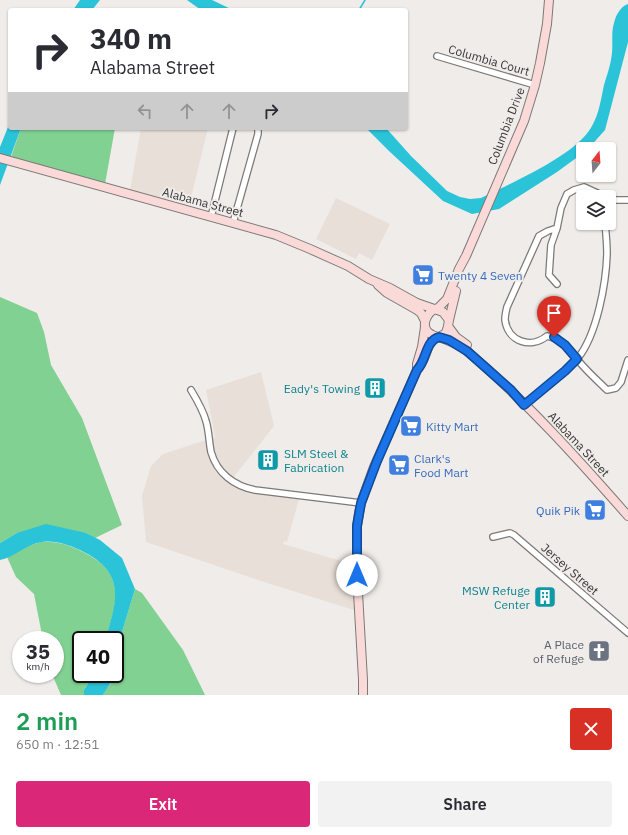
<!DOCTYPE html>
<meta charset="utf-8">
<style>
:root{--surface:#fff;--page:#f2f2f3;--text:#2b2b33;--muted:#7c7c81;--accent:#db2777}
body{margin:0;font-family:"IBM Plex Sans",sans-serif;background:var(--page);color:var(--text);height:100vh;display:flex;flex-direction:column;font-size:15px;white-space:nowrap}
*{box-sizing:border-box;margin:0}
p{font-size:13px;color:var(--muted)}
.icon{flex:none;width:22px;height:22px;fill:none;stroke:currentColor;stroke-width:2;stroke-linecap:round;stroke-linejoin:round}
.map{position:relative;height:695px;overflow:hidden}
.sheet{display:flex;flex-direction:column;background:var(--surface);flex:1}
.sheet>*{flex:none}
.guide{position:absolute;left:8px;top:8px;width:400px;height:122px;border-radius:4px;box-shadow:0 1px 3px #0004;background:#fff;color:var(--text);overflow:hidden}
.needle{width:26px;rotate:17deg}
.buttons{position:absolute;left:576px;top:142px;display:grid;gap:8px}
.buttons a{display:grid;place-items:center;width:40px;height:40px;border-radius:4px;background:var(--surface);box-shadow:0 1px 3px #0004;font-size:20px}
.speed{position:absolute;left:12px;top:631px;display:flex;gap:8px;font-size:20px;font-weight:700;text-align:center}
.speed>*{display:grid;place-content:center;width:52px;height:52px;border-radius:50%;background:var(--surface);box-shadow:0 1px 3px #0004;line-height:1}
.speed small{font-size:10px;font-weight:400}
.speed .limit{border:2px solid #111;border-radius:6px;background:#fff;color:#111}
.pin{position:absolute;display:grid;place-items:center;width:34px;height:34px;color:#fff;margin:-41px -17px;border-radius:50% 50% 50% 0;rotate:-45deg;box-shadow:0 0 4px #0007}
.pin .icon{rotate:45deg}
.me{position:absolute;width:44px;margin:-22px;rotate:0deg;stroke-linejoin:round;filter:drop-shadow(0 0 3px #0008)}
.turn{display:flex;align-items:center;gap:14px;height:84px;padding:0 16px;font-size:18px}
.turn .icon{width:52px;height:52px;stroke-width:2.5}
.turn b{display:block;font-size:28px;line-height:34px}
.lanes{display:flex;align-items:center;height:38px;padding:0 16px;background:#0003;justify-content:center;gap:20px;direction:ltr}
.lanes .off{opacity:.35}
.round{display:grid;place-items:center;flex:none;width:42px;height:42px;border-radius:4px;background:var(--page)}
.headline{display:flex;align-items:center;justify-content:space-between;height:68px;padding:0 16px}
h1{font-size:24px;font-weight:600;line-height:30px;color:#1e9e55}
.action{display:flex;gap:8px;margin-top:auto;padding:8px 16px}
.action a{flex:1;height:46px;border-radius:4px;background:var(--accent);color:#fff;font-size:16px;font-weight:600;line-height:46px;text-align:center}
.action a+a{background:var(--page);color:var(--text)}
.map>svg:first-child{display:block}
.built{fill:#e8dfd8}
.green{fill:#80d192}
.water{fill:#2ac3d8}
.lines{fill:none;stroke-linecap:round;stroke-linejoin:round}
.stream{stroke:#2ac3d8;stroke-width:1.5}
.street-casing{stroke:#7c7977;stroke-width:8}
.secondary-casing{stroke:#7c7977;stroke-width:10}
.street{stroke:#fff;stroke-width:5.5}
.secondary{stroke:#fadad8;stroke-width:8}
.route-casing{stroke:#114b97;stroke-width:10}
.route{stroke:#1a73e8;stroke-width:7}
.labels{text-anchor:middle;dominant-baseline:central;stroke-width:4;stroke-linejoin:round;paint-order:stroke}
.street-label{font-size:12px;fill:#363534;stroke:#efece9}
.shop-label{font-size:12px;fill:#366cbe;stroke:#efece9;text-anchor:start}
.culture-label{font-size:12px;fill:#0d838f;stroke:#efece9;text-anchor:end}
.worship-label{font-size:12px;fill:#5b616d;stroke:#efece9;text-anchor:end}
</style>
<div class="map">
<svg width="628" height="695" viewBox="0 0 628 695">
<rect width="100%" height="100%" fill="#efece9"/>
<!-- built -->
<path class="built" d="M141,128H208L189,206L130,190Z
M336,198L390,224L372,260L359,253L356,259L316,239Z
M261,372L274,426L229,483L236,488L249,493L299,499L287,542L284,541L283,544L352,564L354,610L264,582L146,542L142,496L151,466L163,454L215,437L206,390Z"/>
<!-- green -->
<path class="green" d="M21,128H115L105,184L11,157Z
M0,297L37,313L44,332L51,365L82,418L122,525L95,538L86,533H17L0,543Z
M41,542C56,541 70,545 83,552C126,573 118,601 105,640H81V674H94L84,690V695H61L52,674H55V640H43L34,594L16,577L7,557L28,546Z
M135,589L142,593L183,650L205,695H103L106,689L114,680L119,642Z"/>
<!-- water -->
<path class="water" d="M80,0H100L92,10H73Z
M187,0H212L233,10H201Z
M628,4V42L605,130L588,149H583V153L557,172L499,209L472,214L443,201L389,151L366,128H386L411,156L447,191L460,197L470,199L481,198C511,183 577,155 592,126C599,114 601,99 604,85C607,75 611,64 612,53C613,43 611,32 614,23C616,15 620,7 628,4Z
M10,122V128H21L0,185V147Z
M46,524L86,533L100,540L122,558L135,589L119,642L115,669V640H105C118,599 126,572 80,550C69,545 55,540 42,542C26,544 15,557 0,560V543L17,533Z
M94,674H114C113,682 107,687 103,695H84V690Z"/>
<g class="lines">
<!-- stream -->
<path class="stream" d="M359,10L365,0"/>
<!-- street casing -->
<g class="street-casing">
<path id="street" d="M437,56L535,85
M609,200H628
M211,217L233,128
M233,223L258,134V128
M557,228L548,231L539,236L507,307C506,311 505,316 505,320C508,342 531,349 547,336C564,339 572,354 583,366C590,374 599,382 607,390L616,388L621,382L628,360
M557,284L549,275L551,245L557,228L561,208L567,194L574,190L584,187L606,197
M191,390C197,400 203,410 206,421C209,431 209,442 211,452C217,473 234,486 255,490L361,503
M524,405C542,390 563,376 578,358C597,334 606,284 607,254C607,244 606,233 605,223
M493,537L510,533L514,535L628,633"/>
</g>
<!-- secondary casing -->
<g class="secondary-casing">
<path id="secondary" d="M0,158L276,235L310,249L348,266L369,279L390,288L417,303L443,312L449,320L448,326L446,333L439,337
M378,285L387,293L417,310L421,313L425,321
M435,309C427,313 421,325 428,332C433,337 441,337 447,340C455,343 462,347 468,352C526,401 578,459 628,516
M437,309L447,299L459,269L466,256L524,121L535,85L540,63L547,24L549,0
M449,320L456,291
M448,326L456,337L467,345
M417,369V364L422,347L425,327
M363,695V680L357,575V526L359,513L361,503L374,467L417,370C428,358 424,346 437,337"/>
</g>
<!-- street -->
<use href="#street" class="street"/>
<!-- secondary -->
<use href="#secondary" class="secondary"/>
</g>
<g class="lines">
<!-- route casing -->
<g class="route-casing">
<path id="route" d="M357,575V526L361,503L377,461L417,370C427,360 425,341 439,337L449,340L467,351L511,390L524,405L565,371L577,359L565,345L554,337"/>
</g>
<!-- route -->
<use href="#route" class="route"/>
</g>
<!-- icons -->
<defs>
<g id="supermarket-square" transform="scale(1.15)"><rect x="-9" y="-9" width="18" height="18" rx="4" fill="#3f7fe0" stroke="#efece9"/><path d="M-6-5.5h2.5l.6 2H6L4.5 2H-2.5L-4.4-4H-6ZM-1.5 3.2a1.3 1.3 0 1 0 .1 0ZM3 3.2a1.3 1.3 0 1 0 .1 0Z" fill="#fff"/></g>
<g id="building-square" transform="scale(1.15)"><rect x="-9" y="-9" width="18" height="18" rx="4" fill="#0f9aa8" stroke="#efece9"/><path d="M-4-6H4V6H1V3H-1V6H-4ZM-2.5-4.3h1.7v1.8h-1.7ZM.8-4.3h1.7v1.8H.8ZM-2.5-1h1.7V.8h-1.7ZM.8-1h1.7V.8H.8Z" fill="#fff"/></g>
<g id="church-square" transform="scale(1.15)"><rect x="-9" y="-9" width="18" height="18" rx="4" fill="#6b7280" stroke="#efece9"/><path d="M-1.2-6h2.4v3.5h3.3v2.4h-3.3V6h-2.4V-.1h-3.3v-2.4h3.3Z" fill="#fff"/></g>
</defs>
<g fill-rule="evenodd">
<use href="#supermarket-square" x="423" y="275"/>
<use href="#building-square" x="375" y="388"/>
<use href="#supermarket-square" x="411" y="426"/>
<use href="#building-square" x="268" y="460"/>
<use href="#supermarket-square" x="399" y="465"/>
<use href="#supermarket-square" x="595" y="510"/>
<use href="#building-square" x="545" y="597"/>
<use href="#church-square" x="599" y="651"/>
</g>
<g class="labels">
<!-- street labels -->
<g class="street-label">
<text transform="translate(489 60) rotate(16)">Columbia Court</text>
<text transform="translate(506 126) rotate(-69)">Columbia Drive</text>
<text transform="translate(203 202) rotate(15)">Alabama Street</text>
<text transform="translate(579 444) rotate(47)">Alabama Street</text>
<text transform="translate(570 569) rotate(41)">Jersey Street</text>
</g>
<!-- shop labels -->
<g class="shop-label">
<text x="438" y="275">Twenty 4 Seven</text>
<text x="426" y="426">Kitty Mart</text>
<text x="414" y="458">Clark's<tspan x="414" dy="14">Food Mart</tspan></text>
<text x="580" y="510" text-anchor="end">Quik Pik</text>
</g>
<!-- culture labels -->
<g class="culture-label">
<text x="360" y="388">Eady's Towing</text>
<text x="284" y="453" text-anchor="start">SLM Steel &amp;<tspan x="284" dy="14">Fabrication</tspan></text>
<text x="530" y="590">MSW Refuge<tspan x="530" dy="14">Center</tspan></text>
</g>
<!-- worship labels -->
<g class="worship-label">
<text x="584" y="644">A Place<tspan x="584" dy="14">of Refuge</tspan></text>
</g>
</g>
</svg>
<div class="buttons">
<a><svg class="needle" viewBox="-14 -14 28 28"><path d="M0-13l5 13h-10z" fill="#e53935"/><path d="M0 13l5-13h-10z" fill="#7c7c81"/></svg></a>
<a><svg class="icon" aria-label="layers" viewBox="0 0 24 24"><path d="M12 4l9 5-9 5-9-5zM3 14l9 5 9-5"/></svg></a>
</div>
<div class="speed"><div>35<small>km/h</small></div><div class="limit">40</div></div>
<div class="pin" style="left:554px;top:337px;background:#d93025"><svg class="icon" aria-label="arrive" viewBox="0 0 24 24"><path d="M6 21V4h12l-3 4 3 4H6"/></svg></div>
<svg class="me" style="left:357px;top:575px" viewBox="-20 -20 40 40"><circle r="19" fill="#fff"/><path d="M0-13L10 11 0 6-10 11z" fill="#1a73e8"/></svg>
<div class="guide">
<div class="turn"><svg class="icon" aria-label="right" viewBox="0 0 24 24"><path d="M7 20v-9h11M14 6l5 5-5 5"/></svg><div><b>340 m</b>Alabama Street</div></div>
<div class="lanes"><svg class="icon off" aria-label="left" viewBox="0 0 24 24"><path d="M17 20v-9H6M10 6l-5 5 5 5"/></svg><svg class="icon off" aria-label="ahead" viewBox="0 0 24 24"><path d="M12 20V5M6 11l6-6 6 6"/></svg><svg class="icon off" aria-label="ahead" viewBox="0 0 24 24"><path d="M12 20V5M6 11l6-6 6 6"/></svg><svg class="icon" aria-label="right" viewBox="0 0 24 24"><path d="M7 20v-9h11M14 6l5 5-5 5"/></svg></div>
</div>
</div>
<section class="sheet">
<div class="headline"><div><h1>2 min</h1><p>650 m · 12:51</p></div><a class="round" style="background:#d93025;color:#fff"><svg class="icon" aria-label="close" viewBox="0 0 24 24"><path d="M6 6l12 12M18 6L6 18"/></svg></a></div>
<div class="action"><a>Exit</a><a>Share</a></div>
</section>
